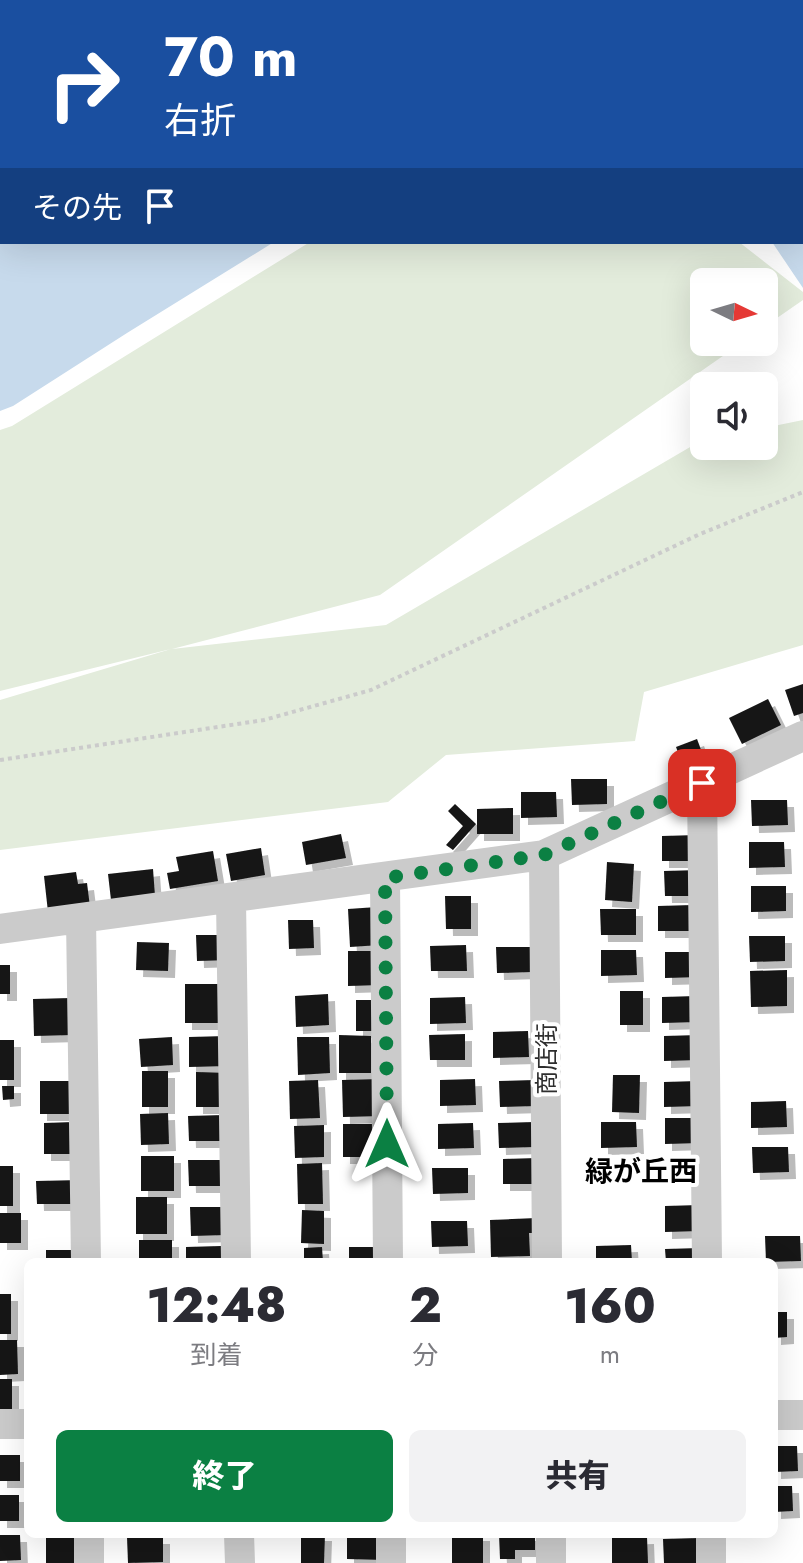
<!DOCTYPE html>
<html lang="ja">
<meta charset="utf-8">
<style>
:root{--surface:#fff;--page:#f2f2f3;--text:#2b2b33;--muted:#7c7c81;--accent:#0b8043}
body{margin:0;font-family:Jost,"Noto Sans JP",sans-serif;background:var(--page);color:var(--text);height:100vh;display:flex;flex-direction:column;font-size:30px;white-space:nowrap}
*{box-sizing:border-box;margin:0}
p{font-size:26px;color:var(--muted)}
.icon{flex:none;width:44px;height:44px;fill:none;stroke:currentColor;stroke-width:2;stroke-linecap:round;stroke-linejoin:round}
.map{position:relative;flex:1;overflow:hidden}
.side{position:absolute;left:24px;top:1258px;width:754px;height:280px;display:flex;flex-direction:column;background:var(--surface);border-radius:12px;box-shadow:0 8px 32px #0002}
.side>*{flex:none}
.top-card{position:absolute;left:0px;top:0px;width:804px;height:244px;box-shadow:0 8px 32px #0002;background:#1a4fa0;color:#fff;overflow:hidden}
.needle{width:52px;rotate:95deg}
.controls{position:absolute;left:690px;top:268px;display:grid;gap:16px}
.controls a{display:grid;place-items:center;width:88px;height:88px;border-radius:12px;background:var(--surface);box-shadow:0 8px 32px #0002;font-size:40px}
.pin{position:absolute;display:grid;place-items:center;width:68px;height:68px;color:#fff;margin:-34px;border-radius:16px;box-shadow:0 4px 12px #0006}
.me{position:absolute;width:88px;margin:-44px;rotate:0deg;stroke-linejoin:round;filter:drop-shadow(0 0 6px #0008)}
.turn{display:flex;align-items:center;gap:28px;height:168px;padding:0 32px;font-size:36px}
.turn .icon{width:104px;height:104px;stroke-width:2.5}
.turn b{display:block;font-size:56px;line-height:68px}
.then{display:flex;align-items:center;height:76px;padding:0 32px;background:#0003;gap:16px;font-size:30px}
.eta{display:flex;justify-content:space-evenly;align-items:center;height:136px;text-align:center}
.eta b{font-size:48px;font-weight:800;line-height:56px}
.cta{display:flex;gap:16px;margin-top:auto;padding:16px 32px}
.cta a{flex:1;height:92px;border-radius:12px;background:var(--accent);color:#fff;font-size:32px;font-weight:800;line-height:92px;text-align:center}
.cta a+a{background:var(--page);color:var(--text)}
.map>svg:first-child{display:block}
.green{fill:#e3ecdc}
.water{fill:#c7daec}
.building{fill:#151515;filter:url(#shadow)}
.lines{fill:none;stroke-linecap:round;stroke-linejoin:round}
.path{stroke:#cbcbcb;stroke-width:4;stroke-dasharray:4 4;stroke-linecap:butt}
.minor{stroke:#cbcbcb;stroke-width:30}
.route{stroke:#0b8043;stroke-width:14;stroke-dasharray:0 25.2}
.labels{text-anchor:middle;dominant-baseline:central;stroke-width:8;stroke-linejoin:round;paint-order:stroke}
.street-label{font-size:24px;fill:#2e2e2e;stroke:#fff}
.quarter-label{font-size:28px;font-weight:bold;fill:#000;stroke:#fff}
</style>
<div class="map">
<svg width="803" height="1563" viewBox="0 0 803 1563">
<defs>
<filter id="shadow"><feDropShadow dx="7" dy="7" stdDeviation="0" flood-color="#0004"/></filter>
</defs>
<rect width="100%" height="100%" fill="#fff"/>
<!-- green -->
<path class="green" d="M310,242H739L803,292V300L764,327V282H704V342H743L380,595L172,649L386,625L697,443L704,441V446H764V428L803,420V645L644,692L635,741L446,755L388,802L0,850V700L171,649L0,691V430L12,426Z"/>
<!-- water -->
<path class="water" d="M264,0H803V288L772,242H802V2H262Z
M2,144V242H274L127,333L13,406L0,411V145Z"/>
<!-- building -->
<path class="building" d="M803,684V713L794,716L785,690Z
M768,699L781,725L742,744L729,718Z
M697,739L706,763L685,771L676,747Z
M571,779H607V804L572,805Z
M521,792H556L557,817L521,818Z
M751,800H787L788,825L752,826Z
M455,804L476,824L453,850L446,845L463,826L448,811Z
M513,808V834H477V809Z
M341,834L346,858L306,865L302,842Z
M698,835V861H662V836Z
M749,842H784L785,867L749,868Z
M261,848L265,875L231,881L226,854Z
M213,851L218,881L170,889L167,873L179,871L176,857Z
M607,862L634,864L632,902L605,900Z
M153,869L155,896L111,900L108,874Z
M700,870V896H665L664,871Z
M76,872L78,884L87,883L90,907L48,912L44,876Z
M751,886H786V911L751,912Z
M445,896H471V929H446Z
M693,905L694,931H658V906Z
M377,907L380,945L350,947L348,909Z
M600,909H636V935H601Z
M288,920H313L314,948L289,949Z
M196,935H232V960L197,961Z
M749,936H785V961L750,962Z
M137,942L169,943L168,971L136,970Z
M466,945L467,971H431L430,946Z
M496,947H532V972L497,973Z
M601,950H636L637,975L601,976Z
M348,951H380L381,985L348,986Z
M665,952H700L701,977L665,978Z
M0,965H10V994H0Z
M787,970V1006L751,1007L750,971Z
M185,984H230L231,1023H185Z
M620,991H643V1025H620Z
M328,994L329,1025L296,1027L295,996Z
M697,996L698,1022L662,1023V997Z
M465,997L466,1023L430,1024V998Z
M71,998L72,1035L34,1036L33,999Z
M356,1000H380L379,1031H356Z
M528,1031L529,1057L493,1058V1032Z
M465,1034V1060H430L429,1035Z
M339,1035L371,1036V1073H339Z
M699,1035L700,1060L664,1061V1036Z
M227,1036L228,1066L189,1067V1037Z
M172,1037L173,1065L141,1067L139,1039Z
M297,1037H329L330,1073L298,1075Z
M0,1040H14V1080H0Z
M142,1071H168V1107H142Z
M196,1072L229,1073V1107H196Z
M613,1075H640L639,1113L612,1112Z
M382,1079L383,1116L343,1117L342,1080Z
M475,1079L476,1105L440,1106V1080Z
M318,1080L320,1118L290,1119L289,1081Z
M535,1080L536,1106L500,1107L499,1081Z
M40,1081H70L71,1114H40Z
M699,1081L700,1106L664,1107V1082Z
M2,1086H14V1099L3,1100Z
M786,1101L787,1127L751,1128V1102Z
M168,1113L169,1144L141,1145L140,1114Z
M224,1115V1141H189L188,1116Z
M665,1118H700L701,1143L665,1144Z
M74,1122V1154H44V1123Z
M534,1122V1147L499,1148L498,1123Z
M601,1122H636L637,1147L601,1148Z
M473,1123L474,1148L438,1149V1124Z
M343,1124H372V1157H343Z
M324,1125V1157L295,1158L294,1126Z
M752,1147H788L789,1172L753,1173Z
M141,1156H174V1191H141Z
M538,1158V1184H503V1159Z
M188,1160H224V1186H189Z
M322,1163L323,1204H298L297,1164Z
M0,1166H13V1206H0Z
M432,1168H468V1193L433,1194Z
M82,1180V1204H37L36,1181Z
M136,1197H167V1234H136Z
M700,1205L701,1231L665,1232V1206Z
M190,1207H226V1235L191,1236Z
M302,1210L324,1211V1244L301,1243Z
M0,1213H21V1243H0Z
M537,1218V1233H529L530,1256L491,1257L490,1220Z
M431,1221H467L468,1246L432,1247Z
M765,1236H800L801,1261L766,1262Z
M139,1240H172V1262H139Z
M631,1245L632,1262H596V1246Z
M221,1246L222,1262H186V1247Z
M322,1247L323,1262H304V1248Z
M349,1247H381V1262H349Z
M701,1248V1262H666L665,1249Z
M46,1250H80V1262H46Z
M0,1294H11V1334H0Z
M774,1312H787V1337L774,1338Z
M0,1340H17L18,1374L0,1375Z
M25,1364H28V1406H25Z
M0,1379H12V1416H0Z
M774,1446H797L798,1471L774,1472Z
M0,1455H20V1481H0Z
M774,1486H792L793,1511L774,1512Z
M0,1495H19V1521H0Z
M301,1534H325L324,1563H301Z
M347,1534H387L386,1560L347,1559Z
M452,1534H483V1563H452Z
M499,1534H535V1550H515V1559H500Z
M0,1535H20L21,1560L0,1561Z
M81,1536V1563H46V1537Z
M127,1537H163V1562L128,1563Z
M647,1537L648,1563H612V1538Z
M699,1538V1563H664L663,1539Z"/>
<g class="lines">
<!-- path -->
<path class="path" d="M0,760L264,720L371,690L700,534L803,492"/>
<!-- minor -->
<path class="minor" d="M702,783L707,1262
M544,855L547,1262
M385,878L388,1262
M231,898L236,1262
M81,918L86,1262
M0,929L544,855L803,736
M774,1415H803
M0,1424H28
M89,1534V1563
M239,1534L240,1563
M391,1534V1563
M551,1534V1563
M711,1534V1563"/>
</g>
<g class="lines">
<!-- route -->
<path class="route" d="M387,1144L385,878L544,855L702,783"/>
</g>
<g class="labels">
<!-- street labels -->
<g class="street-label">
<text transform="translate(546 1059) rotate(-90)">商店街</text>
</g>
<!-- quarter labels -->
<g class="quarter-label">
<text x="641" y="1171">緑が丘西</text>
</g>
</g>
</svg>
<div class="controls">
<a><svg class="needle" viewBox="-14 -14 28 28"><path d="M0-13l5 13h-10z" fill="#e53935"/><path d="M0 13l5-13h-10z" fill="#7c7c81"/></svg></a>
<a><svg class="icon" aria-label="sound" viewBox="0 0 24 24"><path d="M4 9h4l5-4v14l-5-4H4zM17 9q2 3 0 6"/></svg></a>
</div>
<div class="pin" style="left:702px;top:783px;background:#d93025"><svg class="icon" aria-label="arrive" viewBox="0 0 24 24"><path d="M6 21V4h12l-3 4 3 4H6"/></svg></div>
<svg class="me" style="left:387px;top:1144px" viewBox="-20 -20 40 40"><path d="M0-17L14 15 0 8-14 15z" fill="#0b8043" stroke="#fff" stroke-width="4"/></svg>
<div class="top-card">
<div class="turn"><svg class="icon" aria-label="right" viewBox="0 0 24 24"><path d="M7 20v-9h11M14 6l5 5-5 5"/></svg><div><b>70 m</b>右折</div></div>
<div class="then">その先<svg class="icon" aria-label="arrive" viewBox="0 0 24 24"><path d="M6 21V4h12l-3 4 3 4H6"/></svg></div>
</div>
<section class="side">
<div class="eta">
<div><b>12:48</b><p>到着</p></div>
<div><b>2</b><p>分</p></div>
<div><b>160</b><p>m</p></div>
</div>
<div class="cta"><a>終了</a><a>共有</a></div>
</section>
</div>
